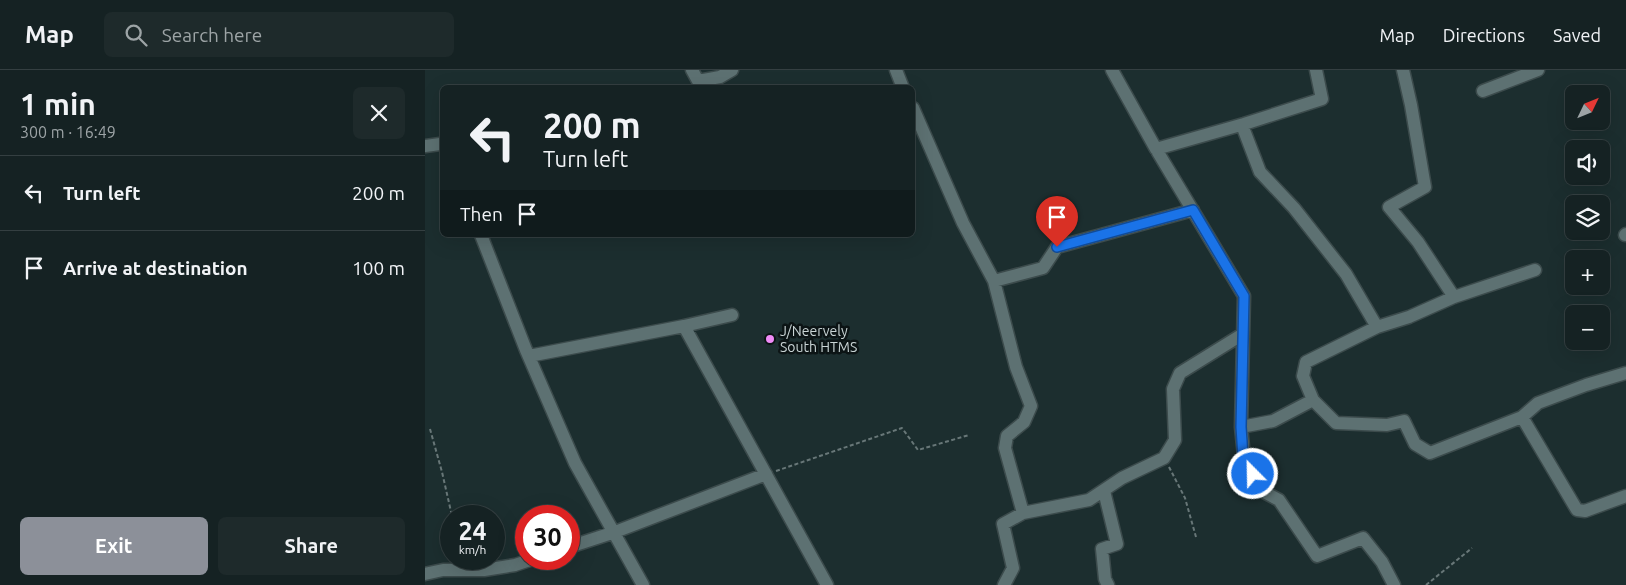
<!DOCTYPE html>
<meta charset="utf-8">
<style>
:root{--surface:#152223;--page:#1e2a2b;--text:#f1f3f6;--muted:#9da4a6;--line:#343f41;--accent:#8c9099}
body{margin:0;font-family:Ubuntu,sans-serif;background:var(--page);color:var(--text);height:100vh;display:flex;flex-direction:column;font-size:19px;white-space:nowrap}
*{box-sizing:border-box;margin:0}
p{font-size:16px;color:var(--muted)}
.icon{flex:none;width:28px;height:28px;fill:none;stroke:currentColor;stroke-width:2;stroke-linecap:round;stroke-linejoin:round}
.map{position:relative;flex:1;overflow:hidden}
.sheet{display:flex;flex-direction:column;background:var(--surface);width:425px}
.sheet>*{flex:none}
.top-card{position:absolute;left:15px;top:15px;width:475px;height:152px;border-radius:8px;box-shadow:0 5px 20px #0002,0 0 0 1px var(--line);background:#152223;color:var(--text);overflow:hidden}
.needle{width:32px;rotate:47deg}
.buttons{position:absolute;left:1140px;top:15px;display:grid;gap:10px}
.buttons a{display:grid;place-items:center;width:45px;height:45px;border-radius:8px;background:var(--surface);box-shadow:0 5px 20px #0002,0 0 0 1px var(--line);font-size:25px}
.speed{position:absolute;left:15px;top:435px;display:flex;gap:10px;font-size:25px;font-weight:700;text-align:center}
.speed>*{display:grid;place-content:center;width:65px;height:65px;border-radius:50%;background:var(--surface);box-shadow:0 5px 20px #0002,0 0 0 1px var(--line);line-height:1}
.speed small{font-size:12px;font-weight:400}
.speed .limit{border:8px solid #d22;background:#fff;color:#111}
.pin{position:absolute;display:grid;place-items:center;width:42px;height:42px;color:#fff;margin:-51px -21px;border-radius:50% 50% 50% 0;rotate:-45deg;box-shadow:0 0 5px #0007}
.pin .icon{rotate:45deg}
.me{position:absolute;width:55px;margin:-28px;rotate:337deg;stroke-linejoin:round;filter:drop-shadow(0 0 4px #0008)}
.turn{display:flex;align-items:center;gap:18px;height:105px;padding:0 20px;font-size:22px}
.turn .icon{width:65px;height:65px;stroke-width:2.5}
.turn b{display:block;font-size:35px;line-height:42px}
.then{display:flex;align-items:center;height:48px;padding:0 20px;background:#0003;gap:10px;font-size:19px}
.round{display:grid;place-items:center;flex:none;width:52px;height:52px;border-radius:8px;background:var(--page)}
.headline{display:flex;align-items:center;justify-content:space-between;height:85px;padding:0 20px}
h1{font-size:30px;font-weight:700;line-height:38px}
.action{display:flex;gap:10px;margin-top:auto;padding:10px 20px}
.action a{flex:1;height:58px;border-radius:8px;background:var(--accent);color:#fff;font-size:20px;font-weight:700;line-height:58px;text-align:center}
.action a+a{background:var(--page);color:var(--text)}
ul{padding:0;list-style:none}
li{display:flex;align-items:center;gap:15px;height:75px;padding:0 20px;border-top:1px solid var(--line)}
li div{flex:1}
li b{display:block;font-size:19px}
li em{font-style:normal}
header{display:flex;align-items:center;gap:30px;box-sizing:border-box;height:70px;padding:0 25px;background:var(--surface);border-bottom:1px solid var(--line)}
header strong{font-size:24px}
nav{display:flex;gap:28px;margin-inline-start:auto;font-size:18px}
.search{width:350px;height:45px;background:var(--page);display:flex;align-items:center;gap:12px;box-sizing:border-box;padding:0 18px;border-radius:8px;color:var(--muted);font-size:19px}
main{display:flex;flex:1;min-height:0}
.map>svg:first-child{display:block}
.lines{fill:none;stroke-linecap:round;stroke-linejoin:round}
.minor-casing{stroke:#3c4b4c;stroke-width:15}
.path{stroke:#687778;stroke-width:2;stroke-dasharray:4 2.5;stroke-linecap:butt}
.minor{stroke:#5d7172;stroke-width:12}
.route-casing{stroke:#114b97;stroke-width:12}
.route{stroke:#1a73e8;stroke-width:9}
.poi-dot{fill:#ef8bf7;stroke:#0c1415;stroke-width:2}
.labels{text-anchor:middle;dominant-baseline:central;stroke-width:5;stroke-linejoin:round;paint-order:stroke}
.poi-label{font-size:14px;fill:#c9d4d5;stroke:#0c1415;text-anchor:start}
</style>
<header>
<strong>Map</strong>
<div class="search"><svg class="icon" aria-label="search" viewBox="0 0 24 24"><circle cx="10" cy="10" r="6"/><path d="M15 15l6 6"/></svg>Search here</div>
<nav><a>Map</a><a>Directions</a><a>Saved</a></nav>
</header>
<main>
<section class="sheet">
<div class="headline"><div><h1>1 min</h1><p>300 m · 16:49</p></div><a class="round"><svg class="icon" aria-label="close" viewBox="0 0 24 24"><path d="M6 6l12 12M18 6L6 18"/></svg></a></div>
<ul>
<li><svg class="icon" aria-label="left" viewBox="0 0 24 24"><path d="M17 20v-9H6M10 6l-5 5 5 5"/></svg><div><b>Turn left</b></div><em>200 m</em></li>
<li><svg class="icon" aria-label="arrive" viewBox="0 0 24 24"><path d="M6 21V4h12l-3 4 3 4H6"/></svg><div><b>Arrive at destination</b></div><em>100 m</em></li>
</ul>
<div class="action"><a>Exit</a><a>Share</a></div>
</section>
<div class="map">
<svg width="1201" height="515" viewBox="0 0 1201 515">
<rect width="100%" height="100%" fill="#1c2e2f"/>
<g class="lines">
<!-- minor casing -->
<g class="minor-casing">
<path id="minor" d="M267,0L273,11L295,7L307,0
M471,0L478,18
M687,0L731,79L819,226L816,357L819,386L837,421L854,430L892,486L938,468L957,492L969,515
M978,0L986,35L1000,117L964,137L993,172L1029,227
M1058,21L1113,0
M488,38L538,153L569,211L591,297L606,336L599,352L582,366L580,378L598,443L578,454L588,498L579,515
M817,55L835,102L869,138L921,204L952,257
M0,76L15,74L18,75
M731,79L819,54L897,29L891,0
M56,165L101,280L150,393L218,515
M1200,165L1201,164
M569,211L618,198L632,177L768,140
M307,245L259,256L402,515
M104,286L259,256
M888,330L878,306L881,292L952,257L984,247L1029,227L1110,200
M1097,347L1152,440L1160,441L1201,426
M816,357L848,351L888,330L911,353L962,355L979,351L990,374L1005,383L1097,347L1113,333L1161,315L1201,303
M679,421L692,474L677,479L680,509L683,515
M598,443L664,430L697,408L739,388L750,370L748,319L755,303L818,264
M144,477L190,462L341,404
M0,504L18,500H59L90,495L108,489"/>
</g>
<!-- path -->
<path class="path" d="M5,359L17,402L27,446
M744,397L760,428L771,467
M351,401L477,358L493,380L544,365
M1001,515L1047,478"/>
<!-- minor -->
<use href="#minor" class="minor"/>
</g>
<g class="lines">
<!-- route casing -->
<g class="route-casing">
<path id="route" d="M632,177L768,140L819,226L816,357L818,386L828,404"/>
</g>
<!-- route -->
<use href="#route" class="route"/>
</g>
<!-- markers -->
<circle class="poi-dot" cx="345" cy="269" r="5"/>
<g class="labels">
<!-- poi labels -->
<g class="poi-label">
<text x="355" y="261">J/Neervely<tspan x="355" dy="16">South HTMS</tspan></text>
</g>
</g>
</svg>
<div class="buttons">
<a><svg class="needle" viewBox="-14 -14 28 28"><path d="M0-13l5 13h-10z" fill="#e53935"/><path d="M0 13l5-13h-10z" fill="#9da4a6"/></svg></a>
<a><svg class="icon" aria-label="sound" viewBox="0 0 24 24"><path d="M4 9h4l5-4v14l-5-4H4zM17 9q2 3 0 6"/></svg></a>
<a><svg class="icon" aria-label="layers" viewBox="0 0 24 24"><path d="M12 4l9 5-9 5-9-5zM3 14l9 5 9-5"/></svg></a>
<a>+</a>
<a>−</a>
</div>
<div class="speed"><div>24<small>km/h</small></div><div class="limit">30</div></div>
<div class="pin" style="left:632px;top:177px;background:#d93025"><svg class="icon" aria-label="arrive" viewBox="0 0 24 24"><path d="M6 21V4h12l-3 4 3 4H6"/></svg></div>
<svg class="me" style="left:828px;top:404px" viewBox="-20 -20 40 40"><circle r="17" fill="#1a73e8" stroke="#fff" stroke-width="3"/><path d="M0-11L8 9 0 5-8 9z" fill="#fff"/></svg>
<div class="top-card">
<div class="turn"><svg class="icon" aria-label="left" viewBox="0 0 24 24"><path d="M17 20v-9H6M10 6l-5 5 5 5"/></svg><div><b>200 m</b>Turn left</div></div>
<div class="then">Then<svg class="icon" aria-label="arrive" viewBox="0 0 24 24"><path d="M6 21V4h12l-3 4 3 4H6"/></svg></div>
</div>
</div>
</main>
